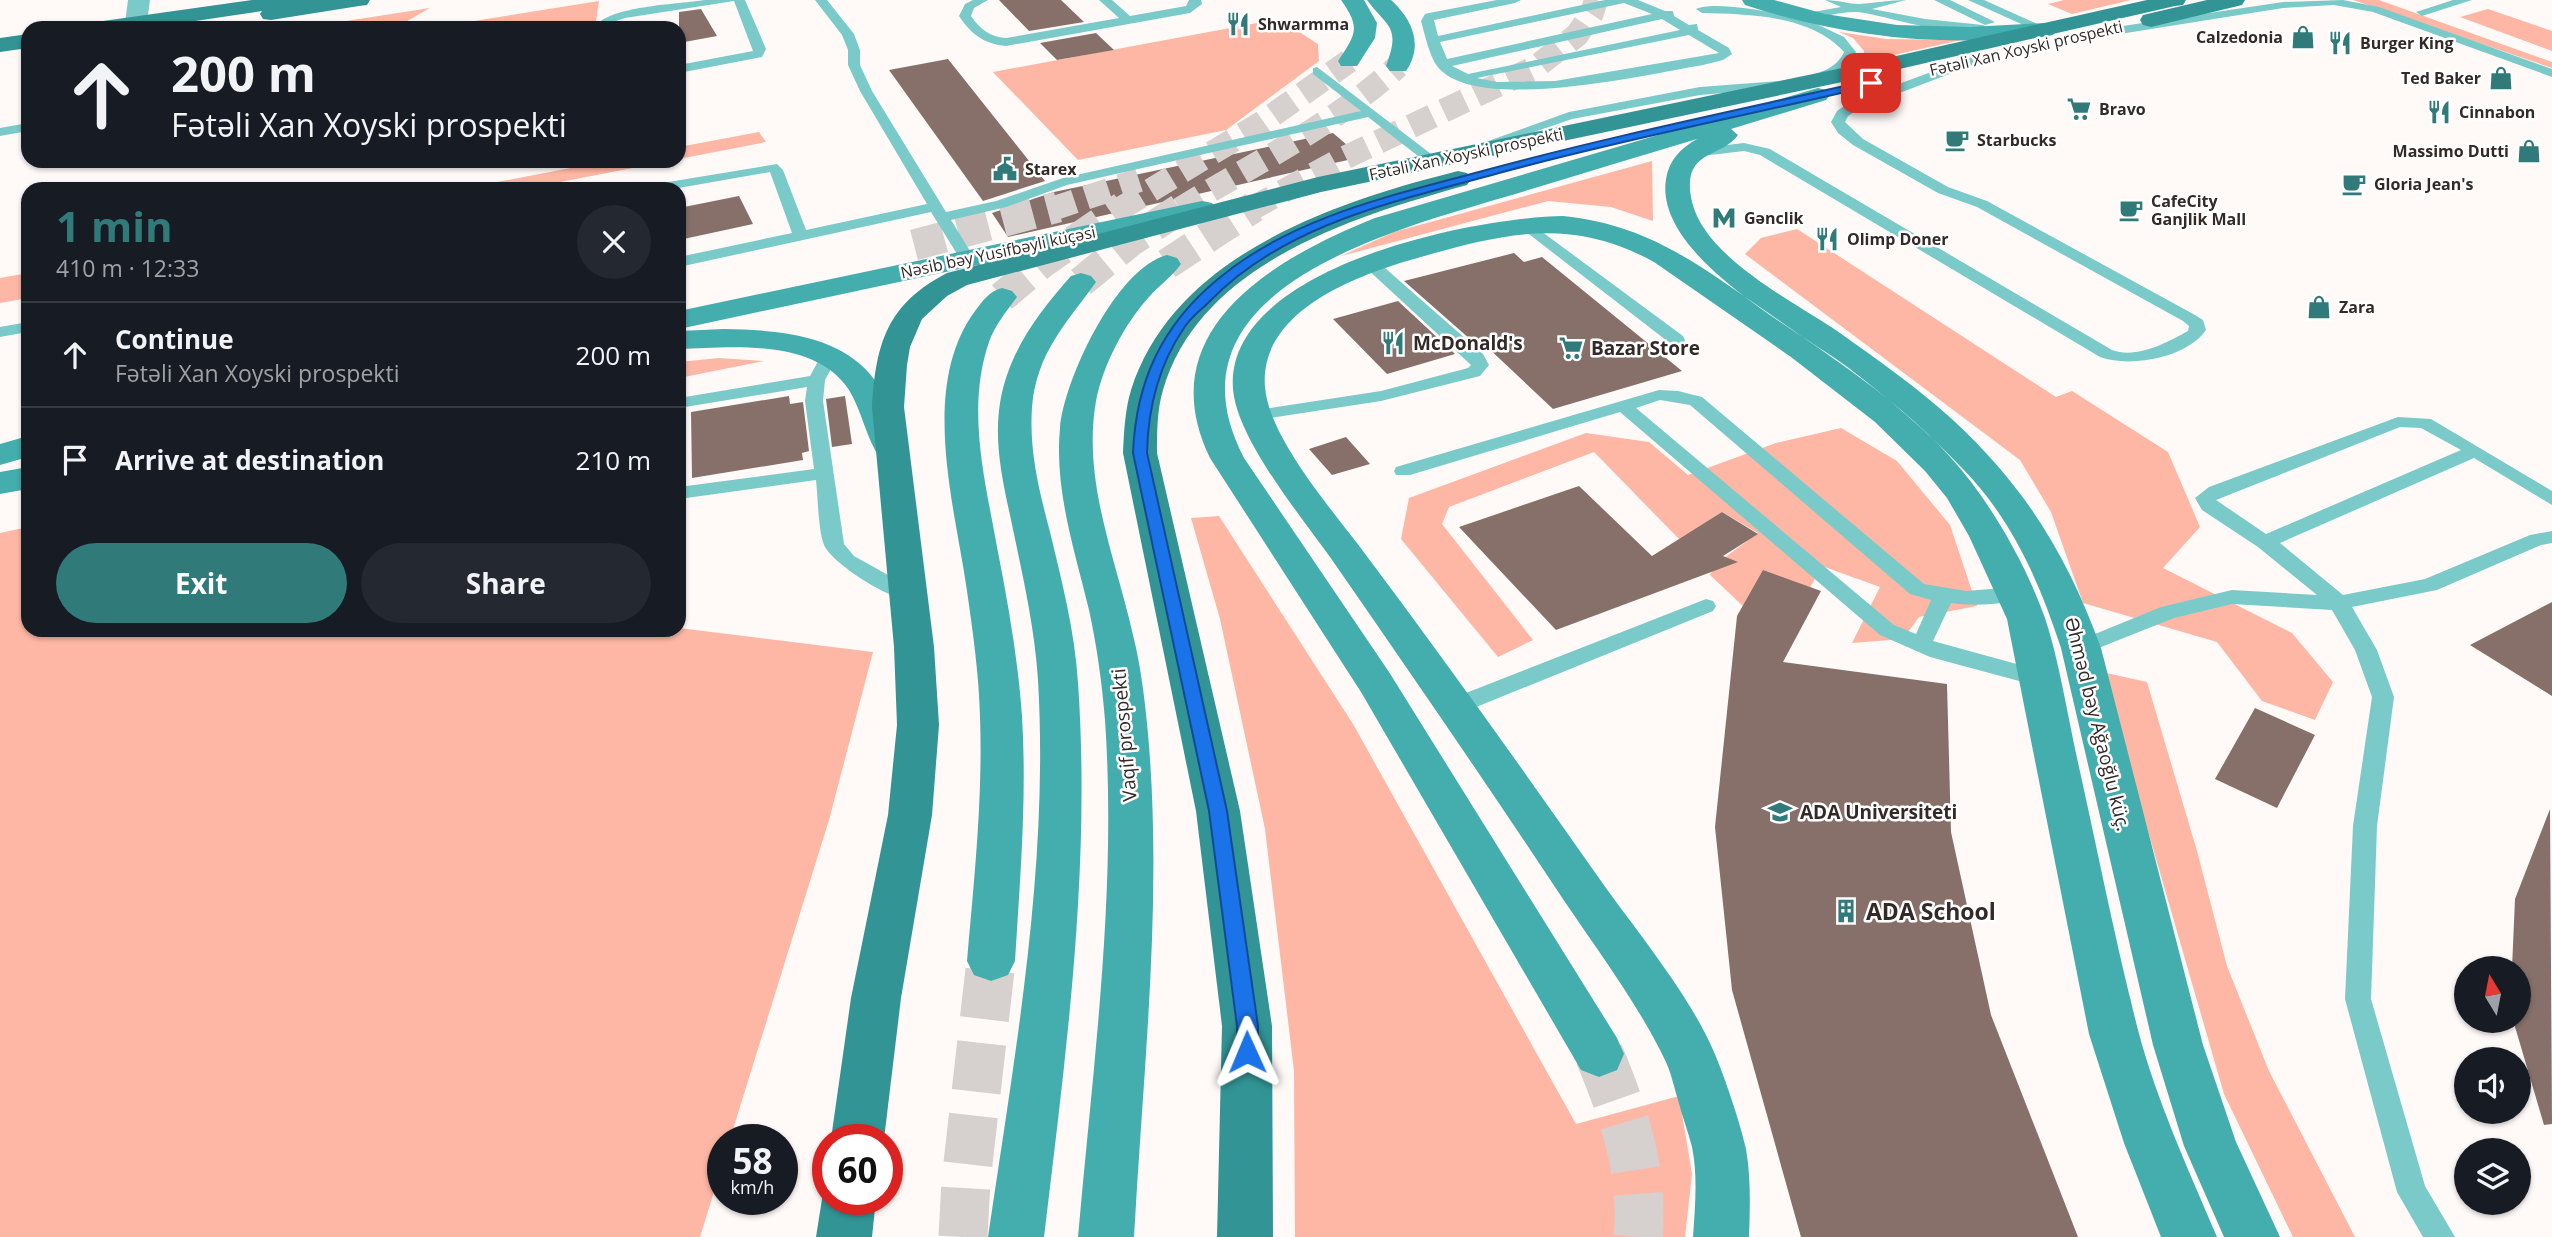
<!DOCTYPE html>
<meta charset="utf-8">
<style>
:root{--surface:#171b24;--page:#242831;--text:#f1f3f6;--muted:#9ea1a6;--line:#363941;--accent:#307a7a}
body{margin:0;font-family:"Open Sans",sans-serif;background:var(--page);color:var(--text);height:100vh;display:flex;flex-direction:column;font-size:26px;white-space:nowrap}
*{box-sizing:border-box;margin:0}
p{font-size:23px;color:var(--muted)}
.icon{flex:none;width:38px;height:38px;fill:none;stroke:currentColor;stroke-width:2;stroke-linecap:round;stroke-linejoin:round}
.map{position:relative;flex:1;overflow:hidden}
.side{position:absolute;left:21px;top:182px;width:665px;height:455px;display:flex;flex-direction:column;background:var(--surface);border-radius:21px;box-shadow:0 2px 5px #0004}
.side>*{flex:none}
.top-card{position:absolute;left:21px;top:21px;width:665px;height:147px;border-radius:21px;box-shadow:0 2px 5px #0004;background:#171b24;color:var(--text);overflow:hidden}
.needle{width:46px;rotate:350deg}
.fabs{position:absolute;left:2454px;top:956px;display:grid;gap:14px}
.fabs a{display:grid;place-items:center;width:77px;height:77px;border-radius:50%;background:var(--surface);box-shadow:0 2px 5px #0004;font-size:35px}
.speed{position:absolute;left:707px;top:1124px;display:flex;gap:14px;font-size:35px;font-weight:700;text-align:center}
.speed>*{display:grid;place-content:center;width:91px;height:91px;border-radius:50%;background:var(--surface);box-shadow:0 2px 5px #0004;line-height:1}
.speed small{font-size:18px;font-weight:400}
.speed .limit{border:10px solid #d22;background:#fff;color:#111}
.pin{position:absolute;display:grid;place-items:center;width:60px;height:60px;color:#fff;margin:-30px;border-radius:14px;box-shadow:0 4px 10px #0006}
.me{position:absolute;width:77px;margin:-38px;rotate:359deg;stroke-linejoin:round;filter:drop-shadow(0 0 5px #0008)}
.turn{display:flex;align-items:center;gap:24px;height:147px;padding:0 35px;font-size:32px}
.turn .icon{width:91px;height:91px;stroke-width:2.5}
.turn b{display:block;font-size:49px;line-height:60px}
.round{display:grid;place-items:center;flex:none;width:74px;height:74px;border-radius:37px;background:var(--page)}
.summary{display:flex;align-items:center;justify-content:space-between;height:119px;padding:0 35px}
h1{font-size:42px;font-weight:700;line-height:52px;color:var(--accent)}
.action{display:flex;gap:14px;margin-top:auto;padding:14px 35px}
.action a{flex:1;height:80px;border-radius:42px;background:var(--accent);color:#fff;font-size:28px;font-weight:700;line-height:80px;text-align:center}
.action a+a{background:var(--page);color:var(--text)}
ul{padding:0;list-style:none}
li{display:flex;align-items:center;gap:21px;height:105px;padding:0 35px;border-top:2px solid var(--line)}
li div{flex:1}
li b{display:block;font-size:26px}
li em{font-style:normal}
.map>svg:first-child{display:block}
.green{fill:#feb7a4}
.building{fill:#867069}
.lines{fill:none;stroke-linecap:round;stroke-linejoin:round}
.secondary-tunnel-far2{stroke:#d6d0ce;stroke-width:24;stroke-dasharray:24 12;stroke-linecap:butt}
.secondary-tunnel-far1{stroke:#d6d0ce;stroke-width:31;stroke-dasharray:31 15;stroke-linecap:butt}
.secondary-tunnel{stroke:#d6d0ce;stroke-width:49;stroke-dasharray:49 24;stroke-linecap:butt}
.lane{fill:#7acaca;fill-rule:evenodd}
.street{fill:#7acaca;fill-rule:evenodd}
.secondary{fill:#44adad;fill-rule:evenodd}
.primary{fill:#329495;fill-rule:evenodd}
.route{fill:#1a73e8;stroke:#114b97;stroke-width:2}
.labels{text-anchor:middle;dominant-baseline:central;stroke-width:5;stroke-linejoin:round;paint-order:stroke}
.far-poi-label{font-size:16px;font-weight:bold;fill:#332927;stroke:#fff;text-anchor:start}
.far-street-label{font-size:16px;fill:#332927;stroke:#fff}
.poi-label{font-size:19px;font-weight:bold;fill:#332927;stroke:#fff;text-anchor:start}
.street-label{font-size:19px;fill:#332927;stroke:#fff}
.near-poi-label{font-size:23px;font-weight:bold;fill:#332927;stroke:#fff;text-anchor:start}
</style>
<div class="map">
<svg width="2552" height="1237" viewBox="0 0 2552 1237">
<rect width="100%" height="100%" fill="#fffaf8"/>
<!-- green -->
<path class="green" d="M2064,0H2131L2072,14L2048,4Z
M2353,0H2379L2552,62V68Z
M599,1L595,28H449L468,22Z
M430,8L395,28H301Z
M2488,9L2552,31V51L2460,17Z
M1279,19L1318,44L1319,61L1226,130L1078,160L993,72Z
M1839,32L1887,39L1961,40L1862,62L1864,51L1853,38Z
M759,132L766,142L679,159V147Z
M607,161H669L524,189H461Z
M1652,161L1653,221L1611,207L1548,201L1341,256L1394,232Z
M1797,229L2056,397L2072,391L2168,452L2200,527L2163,568L2292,633L2333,682L2315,720L2262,701L2217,642L2083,603L2051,512L2020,460L1745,254L1761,238Z
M28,273V298L0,303V278Z
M719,358L764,361L679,378V362Z
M1841,428L1897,461L1950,525L1977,606L1919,617L1903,639L1852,643L1880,587L1822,566L1792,620L1761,623L1710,575L1716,564L1758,533L1722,512L1681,541L1594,452L1449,507L1442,524L1533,640L1498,657L1401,539L1409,498L1586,433L1649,442L1688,475L1776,443Z
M1219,516L1353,724L1576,1124L1679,1096L1692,1174L1685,1237H1295L1294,1071L1265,829L1220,619L1191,518Z
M28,527V630H679V628L873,652L829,820L730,1139H723V1163L700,1237H0V533Z
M2102,672L2147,682L2197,851L2227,966L2269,1071L2355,1237H2293L2224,1094Z"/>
<!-- building -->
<path class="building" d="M999,0H1061L1084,22L1029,31Z
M701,9L717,36L679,43V12Z
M1096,33L1114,50L1057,60L1040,43Z
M948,59L1045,181L983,201L889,70Z
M1333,133L1361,157L1008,237L992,213L1054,192Z
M739,196L753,224L679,240V208Z
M1514,253L1524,262L1542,257L1682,371L1553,409L1485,345L1479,347L1404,281Z
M1398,301L1455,354L1387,374L1333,319Z
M789,396L790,404L803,402L809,451L802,453L803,460L692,478L691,412Z
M845,396L852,444L832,447L826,399Z
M1346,437L1370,464L1332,475L1309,449Z
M1579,486L1652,556L1722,512L1758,534L1723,556L1738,562L1556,630L1459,527Z
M1763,570L1821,591L1783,662L1947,684L1951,832L1991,1015L2078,1237H1801L1732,990L1715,827L1737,616Z
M2552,602V696L2470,645Z
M2255,708L2315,735L2277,808L2215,779Z
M2550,809L2552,1124L2544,1125L2513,1020H2518V968H2512L2515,899Z"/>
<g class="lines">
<!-- secondary-tunnel-far2 -->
<path class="secondary-tunnel-far2" d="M1052,209L1139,180
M1120,209L1263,122L1349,61
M1180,209C1255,163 1332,126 1398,66
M1251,209L1340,160L1536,67L1577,35L1592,13L1596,0"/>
<!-- secondary-tunnel-far1 -->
<path class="secondary-tunnel-far1" d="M914,245L1058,207
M1167,264L1254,207
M1081,282L1131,241L1183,207
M1002,297L1042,263L1123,207"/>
<!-- secondary-tunnel -->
<path class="secondary-tunnel" d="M1599,1054C1624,1114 1644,1171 1638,1237
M963,1237L966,1181L991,961"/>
<!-- lane -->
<path class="lane" d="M705,0H745L766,49L762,57L679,73V65L753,51L734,1L625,18L613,22L611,28H599L598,24C613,6 680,4 705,0Z
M815,0H827L854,34L860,50V65L872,91L946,212L996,201L1063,178L1361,111L1313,74V68L1317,67L1439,160L1437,163H1427L1368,117L1067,185L1006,207L951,220L975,259L967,264L962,262L931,212L679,267V257L792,233L770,172L673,189H642L644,186L777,164L783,170L806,230L927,204L860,91L848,65V50L842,35Z
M973,0H988L974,8L971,16C980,29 990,37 1006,38L1119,18L1099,0H1112L1130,16L1186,6L1189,0H1201L1202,4L1190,13L1006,46C984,44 971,34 959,16L965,4Z
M1497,0H1521L1515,3L1434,20L1438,36L1605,0H1638L1665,11H1673L1674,16L1689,25L1697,24L1698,30L1729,48L1732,54L1723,60L1703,65C1649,74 1474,115 1437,66C1429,55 1425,35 1421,21L1425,14L1429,13ZM1624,3L1652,14L1447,59L1440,42ZM1662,19L1680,30L1468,74L1452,66ZM1689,35L1719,53L1555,81L1497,82L1477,78Z
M1825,0C1837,0 1850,4 1859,4C1875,3 1890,0 1906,0L1872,9L1925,19L1983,25L1989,29C1970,44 1882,14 1857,12C1842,11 1823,17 1808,20L1844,37L1856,52L1844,70L1811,84L1806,83V77C1821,72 1837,68 1844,52C1811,15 1748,14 1702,13L1696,9C1712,0 1780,13 1801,18L1802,14L1841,7Z
M1934,0H1950L1995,22L1985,25Z
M1968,0H1984L2051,30L2041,33Z
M2343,0L2379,7L2552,69V77L2373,12L2334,5L2283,8L2076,41L2070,37L2076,33L2283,2Z
M2453,0H2472L2422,16L2416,12Z
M1977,55L1981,56V62L1860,108L1848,116L1845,122L1863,139L1948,187L1987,201L2195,315L2203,320L2206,330C2187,358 2130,368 2100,357L1760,155L1744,151L1693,157L1686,153L1693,149L1744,143L1770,149L2112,350C2137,359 2166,343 2188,331L2189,326L2183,321L1977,207L1938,193L1853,145L1838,133L1831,122L1837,111L1850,102Z
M1779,81L1785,85L1784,88L1700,95L1572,119L1476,152L1469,148L1569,112L1700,87Z
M28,123V131L0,136V128Z
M1526,220L1683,336L1685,340L1683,344H1671L1521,228L1518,225L1521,222Z
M1371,259L1377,261L1483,354L1489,365L1480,376L1381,401L1257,420L1251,419L1248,415L1257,410L1381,391L1468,368L1471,365L1365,267L1363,264Z
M28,322V332L0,337V327Z
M828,353L837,358L825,380L823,401L844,544L854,556L915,590L918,595L915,600C897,605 832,564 824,545C818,529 818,498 816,480L679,499V487L814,469L805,401L807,387L679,408V398L810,376L822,354Z
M1659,390L1678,391L1702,397L1924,584L1966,591L2015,587L2022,589L2025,594L2022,599C2000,605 1974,606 1951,603L1933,641L2046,672L2049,678L2046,684L2038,686L1930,657L1880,635L1620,412L1410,475H1396L1394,471L1396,467ZM1660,400L1690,405L1910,594L1931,600L1916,634L1894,625L1636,408Z
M2398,417L2431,419L2552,491V505L2474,458L2280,543L2343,595L2425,579L2530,535L2552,531V543L2541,545L2437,590L2352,607L2377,650L2394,697L2377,826L2371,999L2425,1186L2455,1237H2423L2397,1192L2345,999L2353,826L2372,697L2355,650L2332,610L2232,604L2174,618L2081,655L2073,653L2070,648L2073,643L2161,607L2232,590L2317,595L2258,547L2202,510L2195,498L2209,487ZM2400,427L2421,428L2461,450L2266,534L2216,500Z
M1706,599L1713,601L1716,606L1713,611L1464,712L1456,714L1448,712L1445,706L1448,700Z"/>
<!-- street -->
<path class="street" d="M128,0H150L147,23L144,28H130L125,23Z"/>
<!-- secondary -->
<path class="secondary" d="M1341,0H1364L1377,23L1375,38L1357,66H1341L1338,61C1356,34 1361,28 1341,0Z
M1367,0H1391C1412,19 1424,45 1406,71H1390L1386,66C1401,26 1388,28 1367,0Z
M1742,0H1774L1825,14L1897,25L1970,27L2045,23L2053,25L2056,30L2053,35C2032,40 2010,39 1989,40C1905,43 1825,31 1745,5Z
M1818,88L1826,90L1830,95L1826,100L1731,129L1738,135C1721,159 1680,149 1692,202C1706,259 1795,302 1840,333C1878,360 1918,388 1953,420C2026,488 2067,555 2101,648L2203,1045L2236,1142L2280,1237H2224L2184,1146L2153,1045L2061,648C2039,581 2012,519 1962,468C1926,430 1887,397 1846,366C1793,327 1654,255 1666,179C1669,160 1681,148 1697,139C1633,158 1569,178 1505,197C1390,231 1157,291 1244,458L1389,672L1617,1038L1624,1054L1617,1070L1599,1077L1581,1070L1361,692L1210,458C1148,330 1275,258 1375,218Z
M1202,201L1212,203L1216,209L1212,215L679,329V311Z
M1563,216C1653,225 1705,270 1777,319C1850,370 1931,422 1982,497C2007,533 2030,576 2045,618C2059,660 2067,713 2077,758C2097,848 2115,940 2138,1030C2156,1099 2189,1171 2217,1237H2161L2124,1143L2089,1034L2007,619L1969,536L1947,498L1925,471L1875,422L1791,357L1654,262C1567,214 1497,235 1407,261C1350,278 1259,314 1265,387C1269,439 1335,513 1366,555C1446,662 1524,771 1601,881C1638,933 1689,994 1714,1052C1725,1078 1740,1122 1746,1149C1751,1178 1750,1208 1749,1237H1693C1695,1208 1698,1176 1692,1147C1688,1131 1682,1116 1678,1100C1674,1087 1671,1072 1665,1060C1635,998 1591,942 1553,884C1480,774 1405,665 1330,557C1300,515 1237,439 1233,389C1224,267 1475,217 1563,216Z
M1167,255L1177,258L1181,264C1172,277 1158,286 1148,298C1124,325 1103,365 1096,401C1082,481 1116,559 1133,635C1141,667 1145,701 1148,734C1163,901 1143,1070 1134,1237H1078C1093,1065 1117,893 1105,720C1102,683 1097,647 1089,610C1075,551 1054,490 1060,428C1064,380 1116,268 1167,255Z
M1081,273L1091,276L1096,282C1066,324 1037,352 1032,407C1029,451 1039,490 1050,532C1062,582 1075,632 1078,683C1091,869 1066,1053 1044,1237H988C1015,1053 1049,867 1038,680C1035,631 1024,582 1014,534C1005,490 993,448 1000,403C1008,353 1038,313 1071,276Z
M1002,288L1012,291L1017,297C1006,312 995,325 989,342C966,409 985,480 997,547C1008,603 1018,659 1022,716C1027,798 1020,880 1015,961L1008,975L991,981L974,975L967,961C974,880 983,799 980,717C979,675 973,633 967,591C955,506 919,387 975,311C983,301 989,291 1002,288Z
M724,329C773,330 835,333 870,374C888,396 898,425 909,451L904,458L892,461L880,458C866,438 862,411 849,390C815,338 732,347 679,349V331Z
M28,436V457L0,465V444Z
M28,467V489L0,494V472Z"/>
<!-- primary -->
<path class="primary" d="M252,0H370L367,5L359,6L271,20L263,19L260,14L262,11L148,28H92L95,23L103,21Z
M2147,0H2186L2183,5L2175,6L1847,81L1321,192L967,285L947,296L922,319L910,347L907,365L904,407L934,647L939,725L932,815L901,998L884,1139H831L851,998L888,815L897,725L894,647L872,407C876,343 887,304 947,273L1318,177L1847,67Z
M2207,0H2245L2242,5L2151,27L2143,25L2140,20L2143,15Z
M28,34V48L0,52V38Z
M1458,171L1467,173L1471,179L1467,185C1355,216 1200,263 1163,390C1157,410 1157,432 1157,453L1240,811L1272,1026L1273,1237H1217L1222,1026L1196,811L1123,453C1124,432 1125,410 1131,390C1174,255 1335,202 1458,171Z
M828,1185V1199H876L872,1237H816L822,1199Z"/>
</g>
<!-- route -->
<path class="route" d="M1871,80L1876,83L1875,85C1750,115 1624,139 1499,173C1398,201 1285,223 1209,302C1201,310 1190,318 1184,328C1158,366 1148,408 1147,453L1227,811L1258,1026V1052L1254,1059L1247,1062L1240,1059L1237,1052V1026L1209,811L1133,453C1136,381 1162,325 1218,279C1291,218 1386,197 1475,173C1606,137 1739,110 1871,80Z"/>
<!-- icons -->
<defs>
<g id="restaurant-bare" transform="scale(1.89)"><path d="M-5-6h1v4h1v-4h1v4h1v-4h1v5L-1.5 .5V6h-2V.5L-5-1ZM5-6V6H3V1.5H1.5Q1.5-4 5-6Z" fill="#307a7a" stroke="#fff" stroke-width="2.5" paint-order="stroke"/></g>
<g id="shop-bare" transform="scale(1.89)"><path d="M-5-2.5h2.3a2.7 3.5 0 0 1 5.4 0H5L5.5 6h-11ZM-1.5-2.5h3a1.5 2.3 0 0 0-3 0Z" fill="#307a7a" stroke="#fff" stroke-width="2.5" paint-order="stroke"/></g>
<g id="supermarket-bare" transform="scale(1.89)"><path d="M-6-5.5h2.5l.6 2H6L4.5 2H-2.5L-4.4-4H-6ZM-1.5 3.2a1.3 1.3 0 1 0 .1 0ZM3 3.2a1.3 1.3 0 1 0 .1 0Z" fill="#307a7a" stroke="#fff" stroke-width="2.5" paint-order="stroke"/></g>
<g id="cafe-bare" transform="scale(1.89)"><path d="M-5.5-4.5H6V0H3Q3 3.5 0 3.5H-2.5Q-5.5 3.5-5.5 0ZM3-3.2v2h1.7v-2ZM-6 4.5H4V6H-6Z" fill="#307a7a" stroke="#fff" stroke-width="2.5" paint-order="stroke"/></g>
<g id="civic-bare" transform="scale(1.89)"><path d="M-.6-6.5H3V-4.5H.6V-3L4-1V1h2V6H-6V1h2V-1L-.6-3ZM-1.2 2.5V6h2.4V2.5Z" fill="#307a7a" stroke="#fff" stroke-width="2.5" paint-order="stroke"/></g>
<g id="metro-bare" transform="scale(1.89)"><path d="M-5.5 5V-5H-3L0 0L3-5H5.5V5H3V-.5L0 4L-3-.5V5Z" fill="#307a7a" stroke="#fff" stroke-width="2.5" paint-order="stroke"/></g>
<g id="university-bare" transform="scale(1.89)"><path d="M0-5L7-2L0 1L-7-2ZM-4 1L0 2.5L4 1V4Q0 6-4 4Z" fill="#307a7a" stroke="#fff" stroke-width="2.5" paint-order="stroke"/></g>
<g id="building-bare" transform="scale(1.89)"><path d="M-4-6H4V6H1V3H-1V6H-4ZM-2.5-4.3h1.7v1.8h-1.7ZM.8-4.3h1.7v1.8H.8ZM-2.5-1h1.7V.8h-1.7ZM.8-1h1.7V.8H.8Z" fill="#307a7a" stroke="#fff" stroke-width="2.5" paint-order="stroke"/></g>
</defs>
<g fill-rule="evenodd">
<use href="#restaurant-bare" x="1238" y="24"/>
<use href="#shop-bare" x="2303" y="37"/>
<use href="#restaurant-bare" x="2340" y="43"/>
<use href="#shop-bare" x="2501" y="78"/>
<use href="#supermarket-bare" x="2079" y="109"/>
<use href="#restaurant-bare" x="2439" y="112"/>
<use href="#cafe-bare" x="1957" y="140"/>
<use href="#shop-bare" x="2529" y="151"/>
<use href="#civic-bare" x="1005" y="169"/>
<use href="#cafe-bare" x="2354" y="184"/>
<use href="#cafe-bare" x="2131" y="210"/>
<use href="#metro-bare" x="1724" y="218"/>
<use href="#restaurant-bare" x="1827" y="239"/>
<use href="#shop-bare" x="2319" y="307"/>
<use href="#restaurant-bare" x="1393" y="343"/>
<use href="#supermarket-bare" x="1571" y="348"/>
<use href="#university-bare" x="1780" y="812"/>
<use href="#building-bare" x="1846" y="911"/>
</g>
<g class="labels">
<!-- far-poi labels -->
<g class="far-poi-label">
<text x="1258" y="24">Shwarmma</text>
<text x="2283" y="37" text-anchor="end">Calzedonia</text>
<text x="2360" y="43">Burger King</text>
<text x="2481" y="78" text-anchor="end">Ted Baker</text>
<text x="2099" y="109">Bravo</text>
<text x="2459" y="112">Cinnabon</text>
<text x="1977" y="140">Starbucks</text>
<text x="2509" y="151" text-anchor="end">Massimo Dutti</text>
<text x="1025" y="169">Starex</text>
<text x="2374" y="184">Gloria Jean's</text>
<text x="2151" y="201">CafeCity<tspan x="2151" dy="18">Ganjlik Mall</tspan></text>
<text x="1744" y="218">Gənclik</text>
<text x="1847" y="239">Olimp Doner</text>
<text x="2339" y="307">Zara</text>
</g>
<!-- far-street labels -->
<g class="far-street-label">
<text transform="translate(2026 48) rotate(-13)">Fətəli Xan Xoyski prospekti</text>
<text transform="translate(1466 154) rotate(-12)">Fətəli Xan Xoyski prospekti</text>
<text transform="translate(998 252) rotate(-12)">Nəsib bəy Yusifbəyli küçəsi</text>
</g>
<!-- poi labels -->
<g class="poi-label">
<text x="1413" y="343">McDonald's</text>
<text x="1591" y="348">Bazar Store</text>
<text x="1800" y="812">ADA Universiteti</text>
</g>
<!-- street labels -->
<g class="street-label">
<text transform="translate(2098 724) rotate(76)">Əhməd bəy Ağaoğlu küç.</text>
<text transform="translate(1124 735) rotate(-95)">Vaqif prospekti</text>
</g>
<!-- near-poi labels -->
<g class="near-poi-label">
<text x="1866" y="911">ADA School</text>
</g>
</g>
</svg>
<div class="fabs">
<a><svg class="needle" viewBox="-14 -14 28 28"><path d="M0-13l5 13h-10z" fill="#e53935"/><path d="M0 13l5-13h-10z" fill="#9ea1a6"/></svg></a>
<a><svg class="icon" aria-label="sound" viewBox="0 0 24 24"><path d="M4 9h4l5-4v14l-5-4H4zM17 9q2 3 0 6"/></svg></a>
<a><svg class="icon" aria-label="layers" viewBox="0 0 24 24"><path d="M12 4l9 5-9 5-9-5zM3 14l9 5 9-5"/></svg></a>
</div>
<div class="speed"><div>58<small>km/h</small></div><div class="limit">60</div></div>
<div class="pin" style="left:1871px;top:83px;background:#d93025"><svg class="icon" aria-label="arrive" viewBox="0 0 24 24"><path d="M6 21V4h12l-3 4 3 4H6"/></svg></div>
<svg class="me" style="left:1247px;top:1052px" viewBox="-20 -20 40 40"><path d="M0-17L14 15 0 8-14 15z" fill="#1a73e8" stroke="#fff" stroke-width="4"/></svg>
<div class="top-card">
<div class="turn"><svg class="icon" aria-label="ahead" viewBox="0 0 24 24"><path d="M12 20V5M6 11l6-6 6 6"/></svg><div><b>200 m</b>Fətəli Xan Xoyski prospekti</div></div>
</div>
<section class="side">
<div class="summary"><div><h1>1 min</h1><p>410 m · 12:33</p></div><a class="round"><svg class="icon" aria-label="close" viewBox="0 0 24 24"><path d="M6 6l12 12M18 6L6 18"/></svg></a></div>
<ul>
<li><svg class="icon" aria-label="ahead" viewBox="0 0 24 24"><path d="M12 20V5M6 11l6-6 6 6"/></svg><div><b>Continue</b><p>Fətəli Xan Xoyski prospekti</p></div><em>200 m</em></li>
<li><svg class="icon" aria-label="arrive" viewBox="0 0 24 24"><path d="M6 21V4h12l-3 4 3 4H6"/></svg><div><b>Arrive at destination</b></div><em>210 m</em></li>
</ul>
<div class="action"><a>Exit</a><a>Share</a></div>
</section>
</div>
